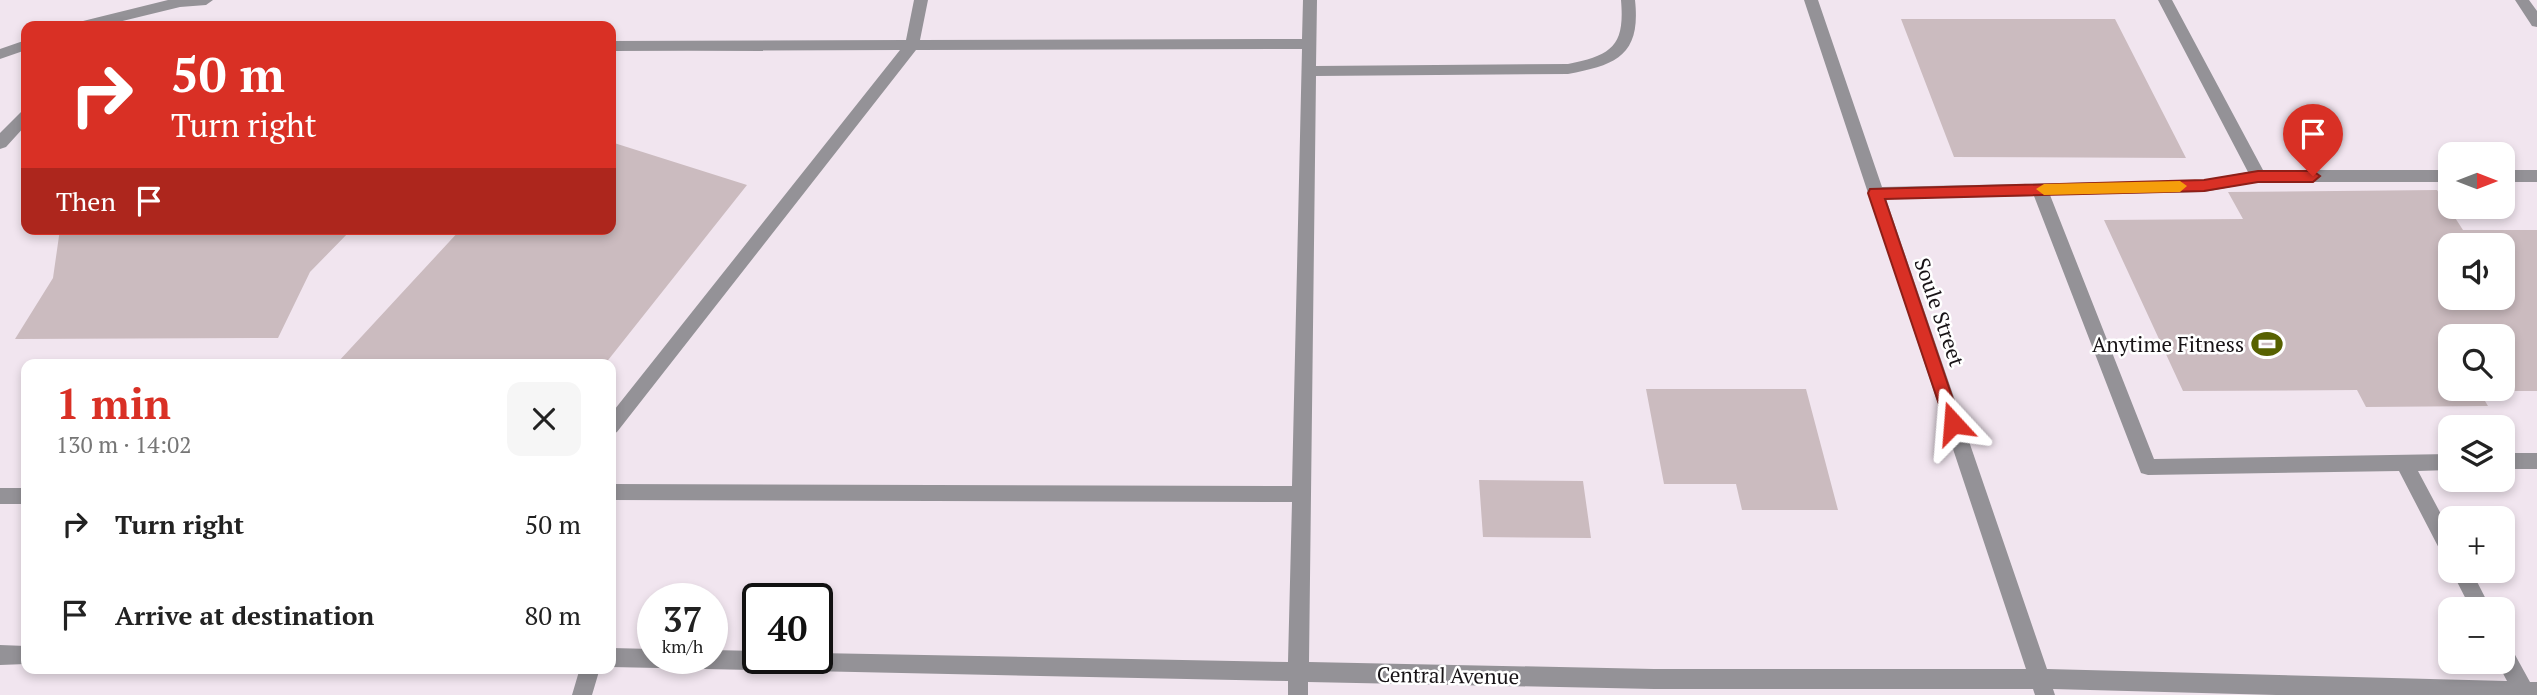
<!DOCTYPE html>
<meta charset="utf-8">
<style>
:root{--surface:#fff;--page:#f6f6f6;--text:#222;--muted:#767676;--accent:#d93025}
body{margin:0;font-family:"PT Serif",serif;background:var(--page);color:var(--text);height:100vh;display:flex;flex-direction:column;font-size:26px;white-space:nowrap}
*{box-sizing:border-box;margin:0}
p{font-size:23px;color:var(--muted)}
.icon{flex:none;width:38px;height:38px;fill:none;stroke:currentColor;stroke-width:2;stroke-linecap:round;stroke-linejoin:round}
.map{position:relative;flex:1;overflow:hidden}
.panel{position:absolute;left:21px;top:359px;width:595px;height:315px;display:flex;flex-direction:column;background:var(--surface);border-radius:14px;box-shadow:0 4px 10px #0003}
.panel>*{flex:none}
.guide{position:absolute;left:21px;top:21px;width:595px;height:214px;border-radius:14px;box-shadow:0 4px 10px #0003;background:#d93025;color:#fff;overflow:hidden}
.needle{width:46px;rotate:90deg}
.tools{position:absolute;left:2438px;top:142px;display:grid;gap:14px}
.tools a{display:grid;place-items:center;width:77px;height:77px;border-radius:14px;background:var(--surface);box-shadow:0 4px 10px #0003;font-size:35px}
.speed{position:absolute;left:637px;top:583px;display:flex;gap:14px;font-size:35px;font-weight:700;text-align:center}
.speed>*{display:grid;place-content:center;width:91px;height:91px;border-radius:50%;background:var(--surface);box-shadow:0 4px 10px #0003;line-height:1}
.speed small{font-size:18px;font-weight:400}
.speed .limit{border:4px solid #111;border-radius:10px;background:#fff;color:#111}
.pin{position:absolute;display:grid;place-items:center;width:60px;height:60px;color:#fff;margin:-72px -30px;border-radius:50% 50% 50% 0;rotate:-45deg;box-shadow:0 0 7px #0007}
.pin .icon{rotate:45deg}
.me{position:absolute;width:77px;margin:-38px;rotate:341deg;stroke-linejoin:round;filter:drop-shadow(0 0 5px #0008)}
.turn{display:flex;align-items:center;gap:24px;height:147px;padding:0 35px;font-size:32px}
.turn .icon{width:91px;height:91px;stroke-width:2.5}
.turn b{display:block;font-size:49px;line-height:60px}
.then{display:flex;align-items:center;height:66px;padding:0 35px;background:#0003;gap:14px;font-size:26px}
.round{display:grid;place-items:center;flex:none;width:74px;height:74px;border-radius:14px;background:var(--page)}
.head{display:flex;align-items:center;justify-content:space-between;height:119px;padding:0 35px}
h1{font-size:42px;font-weight:700;line-height:52px;color:var(--accent)}
ul{padding:0;list-style:none}
li{display:flex;align-items:center;gap:21px;height:91px;padding:0 35px}
li div{flex:1}
li b{display:block;font-size:26px}
li em{font-style:normal}
.map>svg:first-child{display:block}
.building{fill:#cbbbbf;fill-rule:evenodd}
.lines{fill:none;stroke-linecap:round;stroke-linejoin:round}
.minor{fill:#949297;fill-rule:evenodd}
.route{fill:#d93025;stroke:#8d1f18;stroke-width:2}
.slow{fill:#f59e0b}
.labels{text-anchor:middle;dominant-baseline:central;stroke-width:5;stroke-linejoin:round;paint-order:stroke}
.street-label{font-size:21px;fill:#171316;stroke:#fff}
.poi-label{font-size:21px;fill:#171316;stroke:#fff;text-anchor:end}
</style>
<div class="map">
<svg width="2537" height="695" viewBox="0 0 2537 695">
<rect width="100%" height="100%" fill="#f1e5ef"/>
<!-- building -->
<path class="building" d="M1901,19H2115L2186,158L1954,157Z
M611,142L747,185L605,364H345L338,362L461,229H611Z
M2437,190L2463,230H2537V391H2502V336H2450V388H2490L2491,391H2479L2488,406L2366,407L2357,390L2183,391L2104,220L2243,219L2228,192ZM2450,245H2502V298H2450Z
M60,229H352L310,272L278,338L15,339L53,278Z
M1646,389H1806L1838,510H1742L1736,484H1664Z
M1479,480L1583,481L1591,538L1483,537Z"/>
<g class="lines">
<!-- minor -->
<path class="minor" d="M168,0H213L206,5L180,7L102,26H76L83,21Z
M914,0H928L920,40L1302,39L1303,0H1317L1316,66L1568,64C1612,55 1625,46 1621,0H1635C1641,55 1617,65 1568,74L1316,76L1309,662L1654,669H2026L1804,0H1818L1882,187L2204,180L2248,172L2158,0H2172L2263,170H2450V182H2258L2204,192L2050,195L2154,459L2450,454V470L2418,471L2450,531V559L2443,556L2399,471L2148,475L2141,473L2034,196L1886,199L2047,669L2507,681L2497,662H2502V642L2509,644L2530,682H2537V695H2276L2053,689L2055,695H2035L2033,689H1654L1308,682V695H1288V681L611,667V648L653,649V658H712V650L758,651V658H817V653L1288,662L1292,502L611,500V484L1292,486L1302,49L916,50L617,432L611,435V414L900,50L611,51V41L906,40Z
M2515,0H2529L2537,11V27L2532,26Z
M26,40V50L0,59V49Z
M26,110V125L6,147L0,149V133L21,112Z
M2502,170H2537V182H2502Z
M2502,453H2537V469H2502Z
M0,488H26V504H0Z
M2451,570H2471L2491,609H2471Z
M0,645L26,646V664L0,665Z
M580,668H600L592,695H572Z"/>
</g>
<!-- route -->
<path class="route" d="M2258,171H2313L2320,176L2313,182H2258L2204,191L1885,199L1961,423L1959,428H1947L1868,193L1870,189L2204,180Z"/>
<!-- slow -->
<path class="slow" d="M2180,181L2187,186L2180,192L2044,195L2036,189L2044,184Z"/>
<!-- icons -->
<defs>
<g id="stadium-bare" transform="scale(2.415)"><path d="M0-5a6.5 5 0 1 0 0 10a6.5 5 0 1 0 0-10ZM-3.5-1.8h7v3.6h-7Z" fill="#576100" stroke="#fff" stroke-width="2.5" paint-order="stroke"/></g>
</defs>
<g fill-rule="evenodd">
<use href="#stadium-bare" x="2267" y="344"/>
</g>
<g class="labels">
<!-- street labels -->
<g class="street-label">
<text transform="translate(1940 312) rotate(71)">Soule Street</text>
<text transform="translate(1448 675) rotate(1)">Central Avenue</text>
</g>
<!-- poi labels -->
<g class="poi-label">
<text x="2244" y="344">Anytime Fitness</text>
</g>
</g>
</svg>
<div class="tools">
<a><svg class="needle" viewBox="-14 -14 28 28"><path d="M0-13l5 13h-10z" fill="#e53935"/><path d="M0 13l5-13h-10z" fill="#767676"/></svg></a>
<a><svg class="icon" aria-label="sound" viewBox="0 0 24 24"><path d="M4 9h4l5-4v14l-5-4H4zM17 9q2 3 0 6"/></svg></a>
<a><svg class="icon" aria-label="search" viewBox="0 0 24 24"><circle cx="10" cy="10" r="6"/><path d="M15 15l6 6"/></svg></a>
<a><svg class="icon" aria-label="layers" viewBox="0 0 24 24"><path d="M12 4l9 5-9 5-9-5zM3 14l9 5 9-5"/></svg></a>
<a>+</a>
<a>−</a>
</div>
<div class="speed"><div>37<small>km/h</small></div><div class="limit">40</div></div>
<div class="pin" style="left:2313px;top:176px;background:#d93025"><svg class="icon" aria-label="arrive" viewBox="0 0 24 24"><path d="M6 21V4h12l-3 4 3 4H6"/></svg></div>
<svg class="me" style="left:1953px;top:423px" viewBox="-20 -20 40 40"><path d="M0-17L14 15 0 8-14 15z" fill="#d93025" stroke="#fff" stroke-width="4"/></svg>
<div class="guide">
<div class="turn"><svg class="icon" aria-label="right" viewBox="0 0 24 24"><path d="M7 20v-9h11M14 6l5 5-5 5"/></svg><div><b>50 m</b>Turn right</div></div>
<div class="then">Then<svg class="icon" aria-label="arrive" viewBox="0 0 24 24"><path d="M6 21V4h12l-3 4 3 4H6"/></svg></div>
</div>
<section class="panel">
<div class="head"><div><h1>1 min</h1><p>130 m · 14:02</p></div><a class="round"><svg class="icon" aria-label="close" viewBox="0 0 24 24"><path d="M6 6l12 12M18 6L6 18"/></svg></a></div>
<ul>
<li><svg class="icon" aria-label="right" viewBox="0 0 24 24"><path d="M7 20v-9h11M14 6l5 5-5 5"/></svg><div><b>Turn right</b></div><em>50 m</em></li>
<li><svg class="icon" aria-label="arrive" viewBox="0 0 24 24"><path d="M6 21V4h12l-3 4 3 4H6"/></svg><div><b>Arrive at destination</b></div><em>80 m</em></li>
</ul>
</section>
</div>
